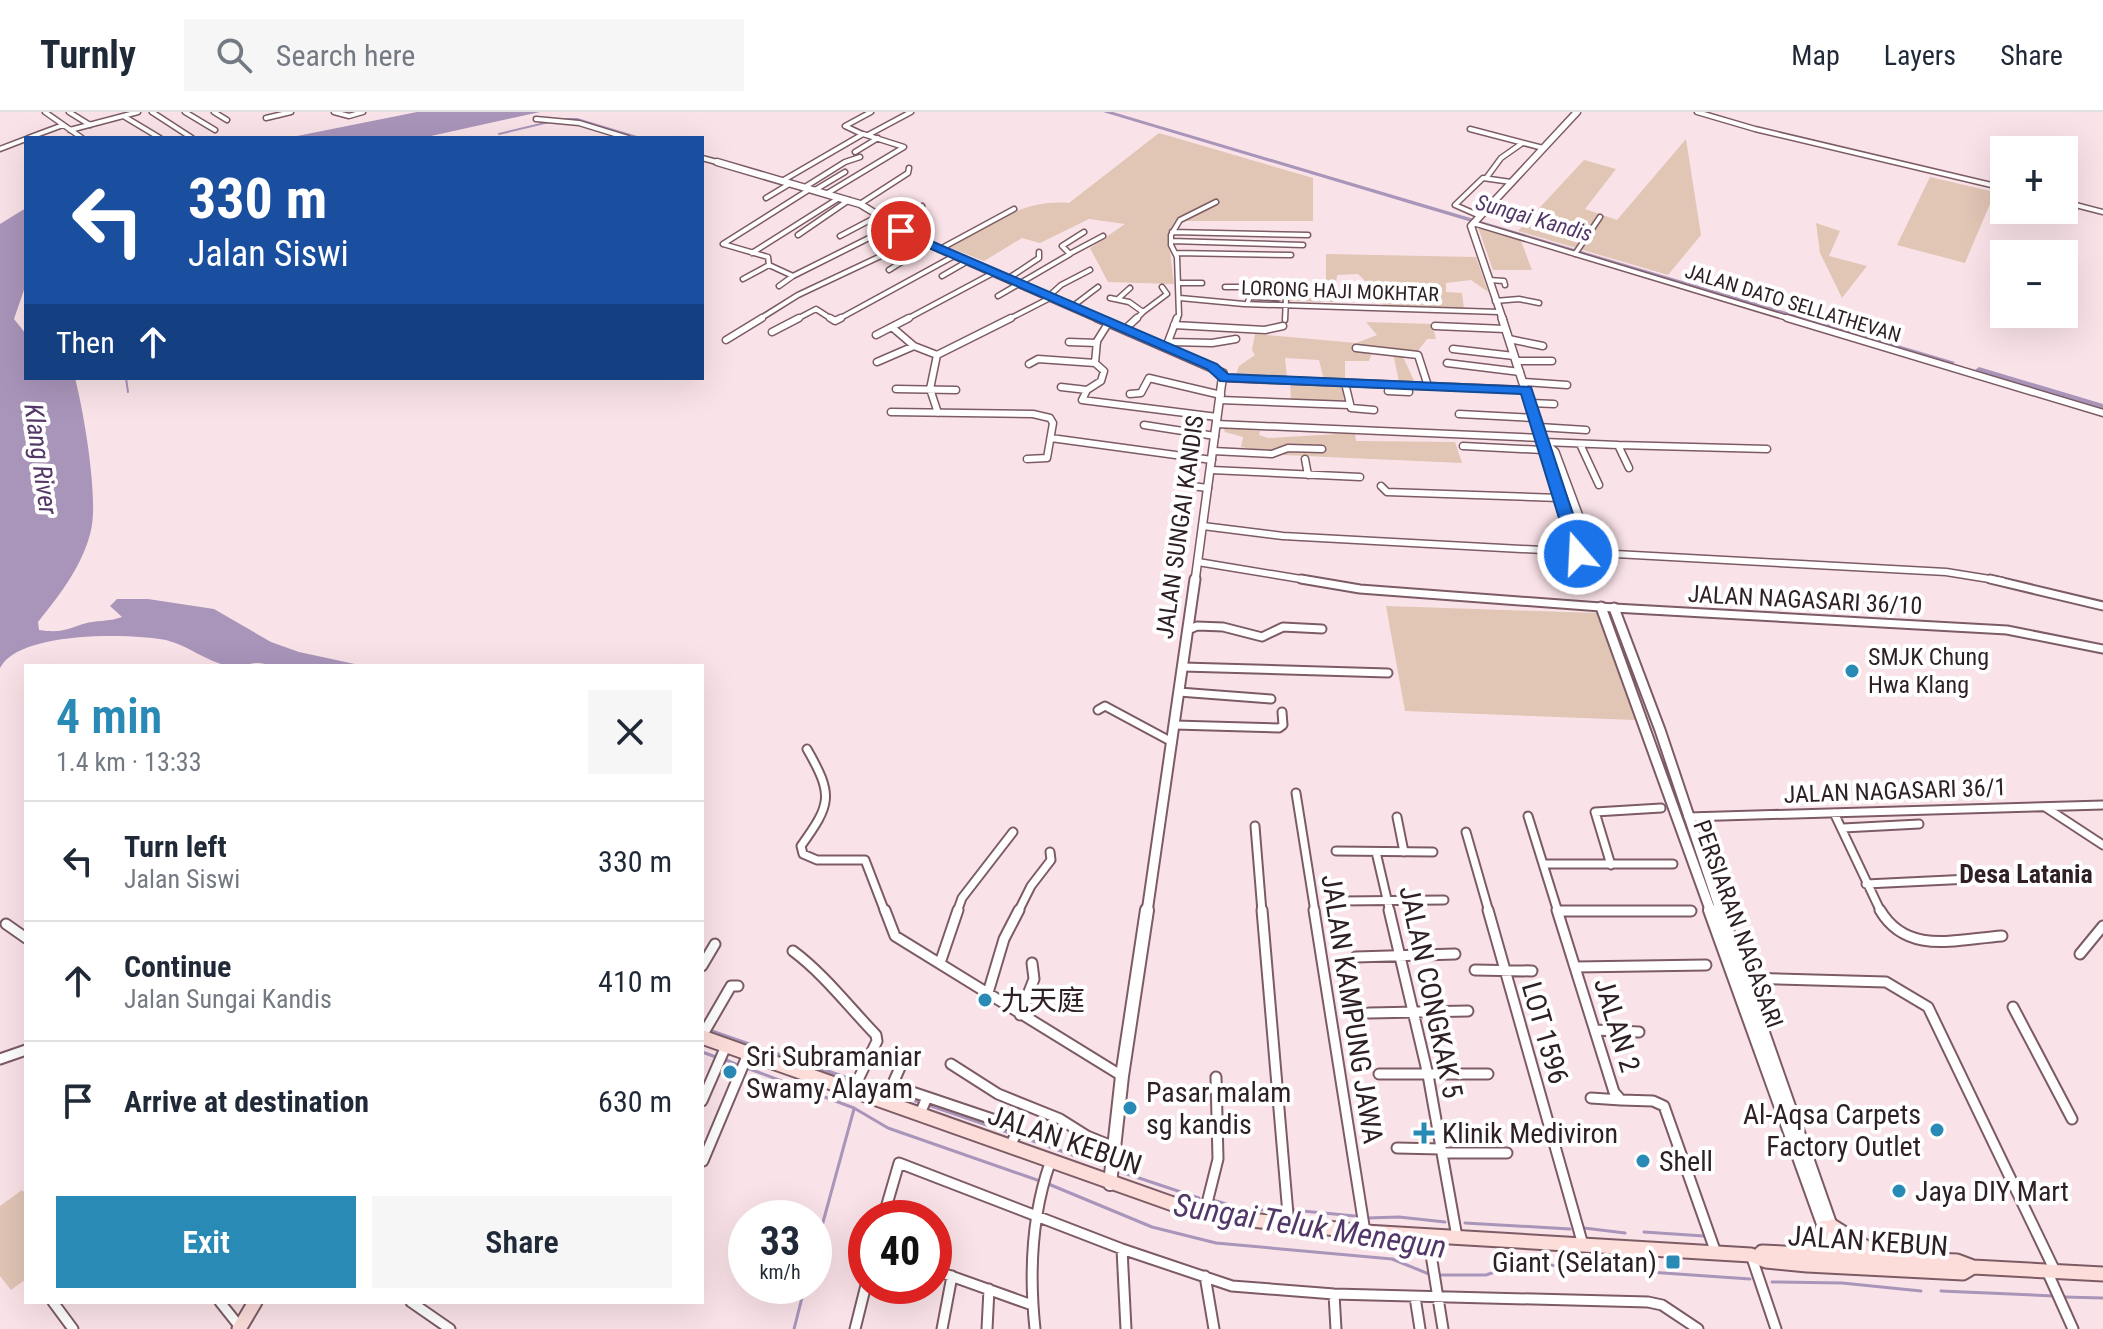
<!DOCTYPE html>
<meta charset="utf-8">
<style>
:root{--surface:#fff;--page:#f6f6f7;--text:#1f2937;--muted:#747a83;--line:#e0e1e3;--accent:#298ab5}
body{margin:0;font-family:"Roboto Condensed","Noto Sans SC",sans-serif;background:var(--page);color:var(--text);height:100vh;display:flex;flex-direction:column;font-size:30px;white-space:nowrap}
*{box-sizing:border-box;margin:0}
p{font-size:26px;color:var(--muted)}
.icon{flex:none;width:44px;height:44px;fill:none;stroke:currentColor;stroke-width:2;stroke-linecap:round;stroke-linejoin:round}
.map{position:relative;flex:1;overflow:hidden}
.drawer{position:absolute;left:24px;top:552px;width:680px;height:640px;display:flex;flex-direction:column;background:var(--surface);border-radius:0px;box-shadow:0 8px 32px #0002}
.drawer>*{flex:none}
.banner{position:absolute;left:24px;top:24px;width:680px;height:244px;border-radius:0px;box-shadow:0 8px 32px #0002;background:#1a4fa0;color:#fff;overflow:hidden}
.controls{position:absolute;left:1990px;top:24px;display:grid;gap:16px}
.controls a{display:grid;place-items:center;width:88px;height:88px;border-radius:0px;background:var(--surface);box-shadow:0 8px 32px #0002;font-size:40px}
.speed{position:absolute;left:728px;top:1088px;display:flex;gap:16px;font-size:40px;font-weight:700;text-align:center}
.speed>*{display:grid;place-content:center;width:104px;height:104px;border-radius:50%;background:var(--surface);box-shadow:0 8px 32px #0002;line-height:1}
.speed small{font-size:20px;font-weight:400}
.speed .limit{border:12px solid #d22;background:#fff;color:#111}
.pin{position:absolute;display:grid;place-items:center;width:68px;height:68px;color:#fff;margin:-34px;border:4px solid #fff;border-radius:50%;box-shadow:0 2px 8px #0007}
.me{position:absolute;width:88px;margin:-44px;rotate:341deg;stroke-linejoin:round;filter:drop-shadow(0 0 6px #0008)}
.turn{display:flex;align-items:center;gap:28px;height:168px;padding:0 32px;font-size:36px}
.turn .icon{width:104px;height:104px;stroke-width:2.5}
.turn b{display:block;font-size:56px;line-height:68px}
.then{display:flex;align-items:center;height:76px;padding:0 32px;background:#0003;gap:16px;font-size:30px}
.round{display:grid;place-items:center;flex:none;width:84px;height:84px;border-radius:0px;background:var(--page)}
.overview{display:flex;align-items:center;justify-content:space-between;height:136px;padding:0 32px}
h1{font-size:48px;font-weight:600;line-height:60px;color:var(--accent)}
.primary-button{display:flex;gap:16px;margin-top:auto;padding:16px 32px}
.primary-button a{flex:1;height:92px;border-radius:0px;background:var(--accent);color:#fff;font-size:32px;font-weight:600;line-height:92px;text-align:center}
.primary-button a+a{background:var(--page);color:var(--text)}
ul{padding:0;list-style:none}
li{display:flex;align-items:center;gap:24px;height:120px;padding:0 32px;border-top:2px solid var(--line)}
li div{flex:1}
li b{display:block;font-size:30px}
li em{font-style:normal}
header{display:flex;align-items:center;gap:48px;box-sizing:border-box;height:112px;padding:0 40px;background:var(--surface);border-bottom:2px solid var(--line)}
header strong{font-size:38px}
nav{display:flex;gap:44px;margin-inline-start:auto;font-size:28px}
.search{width:560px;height:72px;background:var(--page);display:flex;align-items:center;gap:20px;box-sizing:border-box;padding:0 28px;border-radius:0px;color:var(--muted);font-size:30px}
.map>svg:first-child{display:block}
.green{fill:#e1c5b5}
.water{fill:#a995ba}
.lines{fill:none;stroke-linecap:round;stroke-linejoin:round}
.stream-far1{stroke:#a995ba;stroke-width:2}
.stream{stroke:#a995ba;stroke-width:3}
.river{fill:#a995ba;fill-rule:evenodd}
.minor-far3-casing{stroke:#7c5b64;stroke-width:7}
.minor-far2-casing{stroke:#7c5b64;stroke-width:9}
.minor-far1-casing{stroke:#7c5b64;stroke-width:11}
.minor-casing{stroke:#7c5b64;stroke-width:13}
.tertiary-far3-casing{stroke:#7c5b64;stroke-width:9}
.tertiary-far2-casing{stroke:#7c5b64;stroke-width:10}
.tertiary-far1-casing{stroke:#7c5b64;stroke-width:13}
.tertiary-casing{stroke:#7c5b64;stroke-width:16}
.secondary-casing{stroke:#7c5b64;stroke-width:17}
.minor-far3{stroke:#fff;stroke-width:4}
.minor-far2{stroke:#fff;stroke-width:6}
.minor-far1{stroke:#fff;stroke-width:7}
.minor{stroke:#fff;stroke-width:9}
.tertiary-far3{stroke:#fff;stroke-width:6}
.tertiary-far2{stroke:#fff;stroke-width:7}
.tertiary-far1{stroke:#fff;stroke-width:9}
.tertiary{stroke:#fff;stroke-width:12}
.secondary{stroke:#fcddda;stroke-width:13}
.route{fill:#1a73e8;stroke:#114b97;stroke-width:2}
.poi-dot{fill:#298ab5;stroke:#fff;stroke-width:3}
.labels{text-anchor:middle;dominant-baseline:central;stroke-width:8;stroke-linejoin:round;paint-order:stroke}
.far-street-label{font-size:20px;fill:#2e2024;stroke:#fff}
.far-water-label{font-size:22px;font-style:italic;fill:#543769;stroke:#fff}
.street-label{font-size:24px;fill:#2e2024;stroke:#fff}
.poi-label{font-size:24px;fill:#2e2024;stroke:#fff;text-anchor:start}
.water-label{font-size:26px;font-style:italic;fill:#543769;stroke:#fff}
.neighbourhood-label{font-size:26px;font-weight:bold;fill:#2e2024;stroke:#fff}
.near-street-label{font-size:28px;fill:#2e2024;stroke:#fff}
.near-poi-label{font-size:28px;fill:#2e2024;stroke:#fff;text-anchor:start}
.near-water-label{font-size:32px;font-style:italic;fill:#543769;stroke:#fff}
</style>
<header>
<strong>Turnly</strong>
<div class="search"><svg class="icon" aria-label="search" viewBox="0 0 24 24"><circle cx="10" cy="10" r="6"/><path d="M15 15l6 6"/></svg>Search here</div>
<nav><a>Map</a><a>Layers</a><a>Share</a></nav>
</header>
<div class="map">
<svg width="2103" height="1217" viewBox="0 0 2103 1217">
<rect width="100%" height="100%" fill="#fae3e8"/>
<!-- green -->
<path class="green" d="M1159,21L1313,66V109H1175L1168,123L1174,172L1108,170L1090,136L1125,112L1089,107L1040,131L1022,126L984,149L948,135C986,114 1023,87 1069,91Z
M1686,27L1701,123L1668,163L1518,119L1584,48L1616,57L1585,97L1617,108Z
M1930,65L1995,80L1965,151L1897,133Z
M1816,111L1840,119L1829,144L1867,154L1842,186L1820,141Z
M1478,115L1521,129L1532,158H1493Z
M1326,142L1476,145L1488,180L1471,168L1446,171V180L1462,181L1464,197L1382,194L1388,182L1376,179L1358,162L1337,163L1334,190L1287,189L1326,174Z
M1366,210L1432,212L1436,227H1427L1417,240L1400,238L1415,271L1399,270L1393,241H1372L1369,249H1345V268H1324L1319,248L1285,246L1287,266L1236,263L1239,254L1255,243L1252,238L1255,222L1356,231L1377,223Z
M1290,270L1342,273L1344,290L1291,287Z
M1223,315L1260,319L1259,323L1268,326L1355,321L1356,329L1455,330L1462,351L1283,343L1241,335L1243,325L1225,320Z
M1386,494L1597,501L1635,608L1405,599Z
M22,1078L26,1082V1167L11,1178L0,1164V1094Z"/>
<!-- water -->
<path class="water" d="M417,0H540L422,26H287Z
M26,96V172L14,207L26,222V266H75C84,301 97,379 92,413C86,449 60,483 38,510L39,518C60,521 65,518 83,512C95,508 109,510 122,505L110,494L117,487H148L214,497L271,530L299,540L364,554H271C252,546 247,557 229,554C207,550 187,533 166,528C130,521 18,519 0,556V112Z"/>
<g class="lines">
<!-- stream-far1 -->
<path class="stream-far1" d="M563,7H577L640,26
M499,22L549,10
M126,266L128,280"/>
<!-- stream -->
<path class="stream" d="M709,918L854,968
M702,940L716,945
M726,948L738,953
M744,955L854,996L888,1016L1040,1069
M860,971L922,991
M928,993L1013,1022
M1019,1024L1101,1053
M1121,1060L1199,1086
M1046,1071L1152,1115L1216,1131L1392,1147L1429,1162
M1213,1088L1243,1097L1279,1099
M1292,1098L1355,1104
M1367,1106L1399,1105L1445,1110
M1465,1111L1570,1117
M1584,1116L1625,1121
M1644,1120L1704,1124
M814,1143L854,997
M1439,1163H1486L1509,1155L1533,1152L1750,1167
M1772,1170L1842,1171L1921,1179
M1941,1179L2054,1184
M2064,1185L2103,1186
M794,1217L805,1174"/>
<!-- river -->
<path class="river" d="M1103,0H1113L1955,250L1951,253L1948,252Z
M1979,255L2103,292V298L1976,260L1975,258Z"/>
<!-- minor-far3 casing -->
<g class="minor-far3-casing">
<path id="minor-far3" d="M45,0L82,26
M69,0L90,13
M152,0L192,26
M185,0L215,18
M214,0L227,8
M334,0L349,4L363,0
M1697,0L1755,17L2004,76
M125,5L160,26
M266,6L291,0
M536,7L579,11L628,26
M1470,17L1543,36
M70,18L138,0
M862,22L845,14L871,0
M868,23L911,0
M28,26L63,13
M0,37L26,27
M855,40L878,26
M702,46L717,50
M1487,65L1501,46L1521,32
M782,69L863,22L904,35L826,82
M805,75L845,50L860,45
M815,78L845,60
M766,86L791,71
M2064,90L2103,100
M860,92L908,61L909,56
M1480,104L1455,93L1483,66L1511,70
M1473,111L1794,208
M890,112L922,94
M1172,120L1308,123
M798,123L849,88
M840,124L878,104
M1171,129L1303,133
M723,132L768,145L769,153L793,164L893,114
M723,132L810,77
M940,137L1014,97
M752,141L839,86
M1071,141L1103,124
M1175,141L1291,143
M1575,142L1600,105
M889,158L930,132
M942,164L968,149
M1009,166L1039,146V140
M743,167L769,153
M1489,168L1504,169L1505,173
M1179,171H1202
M779,174L793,164
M1225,175H1247L1250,185
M998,184L1070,142L1062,134L1084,120
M1049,184L1061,173L1090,158
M1110,186L1129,190L1143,200L1135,208
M1119,186L1130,176
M1180,186L1244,192L1499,200
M1495,189L1519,187L1539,191
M1247,192L1250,185L1278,186
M1073,194L1098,175
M1143,200L1167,182L1162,175
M758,208L798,183L917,127
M795,208L816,197L833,208
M837,208L956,143
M905,208L995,160
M1007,208L1052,185
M1176,208L1179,203L1177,145L1171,133V123L1180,108L1216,90
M1285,208L1286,186"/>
</g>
<!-- minor-far2 casing -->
<g class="minor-far2-casing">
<path id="minor-far2" d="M830,206L835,209L841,206
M1787,206L2103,301
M1174,213L1265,218L1283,214
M1435,214L1505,217
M893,216L914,234
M1125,217L1137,206
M772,220L799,206
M876,223L909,206
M1509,227L1543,234
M726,228L762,206
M1069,230L1097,231
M1171,230L1212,231L1236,227
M1166,235L1177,206
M1356,236L1418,243L1428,274
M1453,237L1514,244
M937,243L930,277L938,301
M1516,249H1552
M877,250L914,234L937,243L1011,206
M1447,251L1520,260
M1029,252L1038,247L1095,251
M1225,266L1526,278
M1524,270L1567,273
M1345,271L1351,296L1374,298
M1061,275L1087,278L1101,269L1104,259L1095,251L1097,229L1109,210
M896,277L956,278
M1087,278L1082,288L1217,305
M1388,279L1409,280L1408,274
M1130,282L1141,281L1149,266L1221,283
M1220,288L1349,293
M1531,291L1554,292
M891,300L1033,302L1050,306L1053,311L1047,346L1027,347
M1459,302L1536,306
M1216,312L1543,326
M1144,313L1215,324
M1539,315L1586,318
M1051,326L1212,348
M1544,330L1618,333L1629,356
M1580,332L1599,373
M1618,333L1767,337
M1463,334L1543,338
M1213,339L1272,342L1288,336L1322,337
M1305,347L1308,363
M1211,358L1360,365
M1183,373L1208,376
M1381,374L1387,380L1559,386
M1203,414L1283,424L1946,460L2002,469
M1198,450L1313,469"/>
</g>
<!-- minor-far1 casing -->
<g class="minor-far1-casing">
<path id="minor-far1" d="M1301,467L1360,477L1614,496L2007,518L2103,537
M1990,467L2103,494
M1188,518L1197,514L1223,515L1262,525L1283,515L1322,517
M1183,555L1388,561
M1179,580L1271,587
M1098,598L1105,594L1172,630
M1175,613L1279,616L1283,613L1282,600
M807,637C834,684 831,692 801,734L803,742L817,748H865L885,800
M1296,681L1315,800
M2045,695L2103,733
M1834,701L1881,800
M1528,704L1558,800
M1397,705L1404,740
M1688,705L2103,693
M1255,714L1262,800
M1843,716L1919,712
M1466,720L1489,800
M1336,739L1433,740
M1376,740L1390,800
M1543,752H1673
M1611,753L1595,700L1661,696
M1866,772L1970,767
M1341,789L1444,788
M1558,799H1691
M957,800L962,786L1013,720
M1018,800L1031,774L1051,748L1050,740"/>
</g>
<!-- minor casing -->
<g class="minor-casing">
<path id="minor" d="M885,798L895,824L1122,964
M1262,798L1289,1114
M1314,798L1365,1120
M1389,798L1428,963L1457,1125
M1488,798L1583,1133
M1557,798L1614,980L1621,988L1653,989L1664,994L1716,1141
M1880,798C1907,844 1957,827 2002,824
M1558,799H1691
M6,812L26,826
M793,839C824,862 849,895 876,923L877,929L852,980
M2080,842L2103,814
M1356,845L1455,842
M940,851L958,798
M702,854L715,832
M1576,855L1706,853
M1475,858L1532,859
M1743,866L1886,870L1928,895L2055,1159
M987,884L1004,827L1019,798
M2013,895L2072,1007
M1369,901L1468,899
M1020,903L1034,867L1032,851
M1596,918L1639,920
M702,924L731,874H738
M906,942L894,969L900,976L927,985L920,1002
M0,947L26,938
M951,952L998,982L1060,1007L1087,1024L1114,1035
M1379,962H1488
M927,985L1013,1014L1017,1020L1010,1034
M1591,986L1621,988
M702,989L726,934
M1397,1036L1441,1037
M1442,1041H1507
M703,1049L748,942
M1204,1103L1218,1047L1216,965
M883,1106L899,1051L1122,1137L1232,1174L1334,1182L1648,1190L1662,1193L1698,1217
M1428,1124L1443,1217
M1122,1137L1126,1217
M1751,1143L1776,1217
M934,1158L1032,1193
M2047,1159L2073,1217
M1205,1164L1214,1217
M1334,1182L1336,1217
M1415,1185L1420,1217
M53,1190L73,1217
M220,1190L240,1215
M411,1190L450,1217
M855,1217L866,1173
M942,1217L952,1164
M987,1217L989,1177
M1035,1217C1029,1160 1031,1105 1050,1051"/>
</g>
<!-- tertiary-far3 casing -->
<g class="tertiary-far3-casing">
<path id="tertiary-far3" d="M717,50L860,92L917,127L1101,208
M1503,208L1471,114L1577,0"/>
</g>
<!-- tertiary-far2 casing -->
<g class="tertiary-far2-casing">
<path id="tertiary-far2" d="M1097,206L1223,261L1195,469
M1502,206L1578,442
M1544,330L1555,340L1593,442"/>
</g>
<!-- tertiary-far1 casing -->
<g class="tertiary-far1-casing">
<path id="tertiary-far1" d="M1601,495L1711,800
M1614,496L1660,618L1721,800
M1147,800L1195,467"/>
</g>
<!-- tertiary casing -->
<g class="tertiary-casing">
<path id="tertiary" d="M1710,798L1836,1148
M1720,798L1842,1146
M1110,1072L1122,964L1147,798"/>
</g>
<!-- secondary casing -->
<g class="secondary-casing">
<path id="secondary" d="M702,925L1204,1103L1365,1120L1751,1143L1766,1149L1807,1153L1963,1161L1973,1155
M1832,1114L1881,1145
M1805,1141L1817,1136L1824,1115
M1759,1144L1762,1140L1957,1149L1973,1155L2103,1162
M239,1217L255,1190"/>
</g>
<!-- minor-far3 -->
<use href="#minor-far3" class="minor-far3"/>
<!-- minor-far2 -->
<use href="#minor-far2" class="minor-far2"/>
<!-- minor-far1 -->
<use href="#minor-far1" class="minor-far1"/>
<!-- minor -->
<use href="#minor" class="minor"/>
<!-- tertiary-far3 -->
<use href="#tertiary-far3" class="tertiary-far3"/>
<!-- tertiary-far2 -->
<use href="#tertiary-far2" class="tertiary-far2"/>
<!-- tertiary-far1 -->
<use href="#tertiary-far1" class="tertiary-far1"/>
<!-- tertiary -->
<use href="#tertiary" class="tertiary"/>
<!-- secondary -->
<use href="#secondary" class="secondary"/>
</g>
<!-- route -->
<path class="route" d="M901,116L1217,252L1228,262L1531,275L1586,442L1578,447L1570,442L1521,282L1220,269L1207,257L897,122L895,119Z"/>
<!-- markers -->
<g class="poi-dot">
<circle cx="1852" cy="559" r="8"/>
<circle cx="985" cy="888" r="8"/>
<circle cx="730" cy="960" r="8"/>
<circle cx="1130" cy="996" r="8"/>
<circle cx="1937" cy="1018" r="8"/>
<path d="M1420 1009h8v8h8v8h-8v8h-8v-8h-8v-8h8z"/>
<circle cx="1643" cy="1049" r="8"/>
<circle cx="1899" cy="1079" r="8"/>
<rect x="1665" y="1142" width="16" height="16" rx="4"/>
</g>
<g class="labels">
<!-- far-street labels -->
<g class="far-street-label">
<text transform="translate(1340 179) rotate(2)">LORONG HAJI MOKHTAR</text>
<text transform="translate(1793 191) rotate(17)">JALAN DATO SELLATHEVAN</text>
</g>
<!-- far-water labels -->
<g class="far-water-label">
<text transform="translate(1534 106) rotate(16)">Sungai Kandis</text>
</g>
<!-- street labels -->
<g class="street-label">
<text transform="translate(1180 415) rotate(-82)">JALAN SUNGAI KANDIS</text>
<text transform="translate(1805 488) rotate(3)">JALAN NAGASARI 36/10</text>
<text transform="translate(1895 679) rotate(-2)">JALAN NAGASARI 36/1</text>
<text transform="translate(1738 812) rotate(70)">PERSIARAN NAGASARI</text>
</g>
<!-- poi labels -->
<g class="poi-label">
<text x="1868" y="545">SMJK Chung<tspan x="1868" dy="28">Hwa Klang</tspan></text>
</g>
<!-- water labels -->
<g class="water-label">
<text transform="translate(41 347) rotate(82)">Klang River</text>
</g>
<!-- neighbourhood labels -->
<g class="neighbourhood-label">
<text x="2026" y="762">Desa Latania</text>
</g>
<!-- near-street labels -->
<g class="near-street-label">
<text transform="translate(1431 880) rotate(78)">JALAN CONGKAK 5</text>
<text transform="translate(1352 897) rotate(81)">JALAN KAMPUNG JAWA</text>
<text transform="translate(1617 913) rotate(73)">JALAN 2</text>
<text transform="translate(1545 921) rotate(74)">LOT 1596</text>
<text transform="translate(1065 1028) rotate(19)">JALAN KEBUN</text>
<text transform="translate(1868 1129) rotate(4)">JALAN KEBUN</text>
</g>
<!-- near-poi labels -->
<g class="near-poi-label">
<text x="1001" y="888">九天庭</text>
<text x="746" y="944">Sri Subramaniar<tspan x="746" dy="32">Swamy Alayam</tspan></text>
<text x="1146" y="980">Pasar malam<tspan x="1146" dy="32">sg kandis</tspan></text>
<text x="1921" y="1002" text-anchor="end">Al-Aqsa Carpets<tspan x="1921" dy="32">Factory Outlet</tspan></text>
<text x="1442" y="1021">Klinik Mediviron</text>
<text x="1659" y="1049">Shell</text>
<text x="1915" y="1079">Jaya DIY Mart</text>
<text x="1657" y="1150" text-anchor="end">Giant (Selatan)</text>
</g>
<!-- near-water labels -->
<g class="near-water-label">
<text transform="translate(1310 1114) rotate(9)">Sungai Teluk Menegun</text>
</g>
</g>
</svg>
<div class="controls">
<a>+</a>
<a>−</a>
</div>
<div class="speed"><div>33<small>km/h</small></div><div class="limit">40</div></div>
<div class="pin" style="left:901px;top:119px;background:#d93025"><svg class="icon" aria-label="arrive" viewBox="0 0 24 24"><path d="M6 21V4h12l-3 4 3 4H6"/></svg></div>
<svg class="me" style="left:1578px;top:442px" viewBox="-20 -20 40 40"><circle r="17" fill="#1a73e8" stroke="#fff" stroke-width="3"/><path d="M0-11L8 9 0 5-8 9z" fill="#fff"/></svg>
<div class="banner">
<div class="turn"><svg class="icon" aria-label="left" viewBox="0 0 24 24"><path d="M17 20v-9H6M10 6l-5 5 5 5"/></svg><div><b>330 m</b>Jalan Siswi</div></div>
<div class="then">Then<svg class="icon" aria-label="ahead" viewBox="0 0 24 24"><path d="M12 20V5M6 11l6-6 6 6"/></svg></div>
</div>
<section class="drawer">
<div class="overview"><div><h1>4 min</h1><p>1.4 km · 13:33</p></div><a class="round"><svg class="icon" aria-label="close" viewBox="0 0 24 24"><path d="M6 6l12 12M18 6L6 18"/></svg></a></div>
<ul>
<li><svg class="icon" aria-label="left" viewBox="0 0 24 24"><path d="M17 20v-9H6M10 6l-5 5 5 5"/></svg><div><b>Turn left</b><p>Jalan Siswi</p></div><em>330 m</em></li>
<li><svg class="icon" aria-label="ahead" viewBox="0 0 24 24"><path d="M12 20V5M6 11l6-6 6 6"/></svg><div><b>Continue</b><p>Jalan Sungai Kandis</p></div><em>410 m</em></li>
<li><svg class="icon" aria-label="arrive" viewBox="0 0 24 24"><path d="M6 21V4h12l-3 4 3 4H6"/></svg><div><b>Arrive at destination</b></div><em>630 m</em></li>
</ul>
<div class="primary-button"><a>Exit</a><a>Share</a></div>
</section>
</div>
